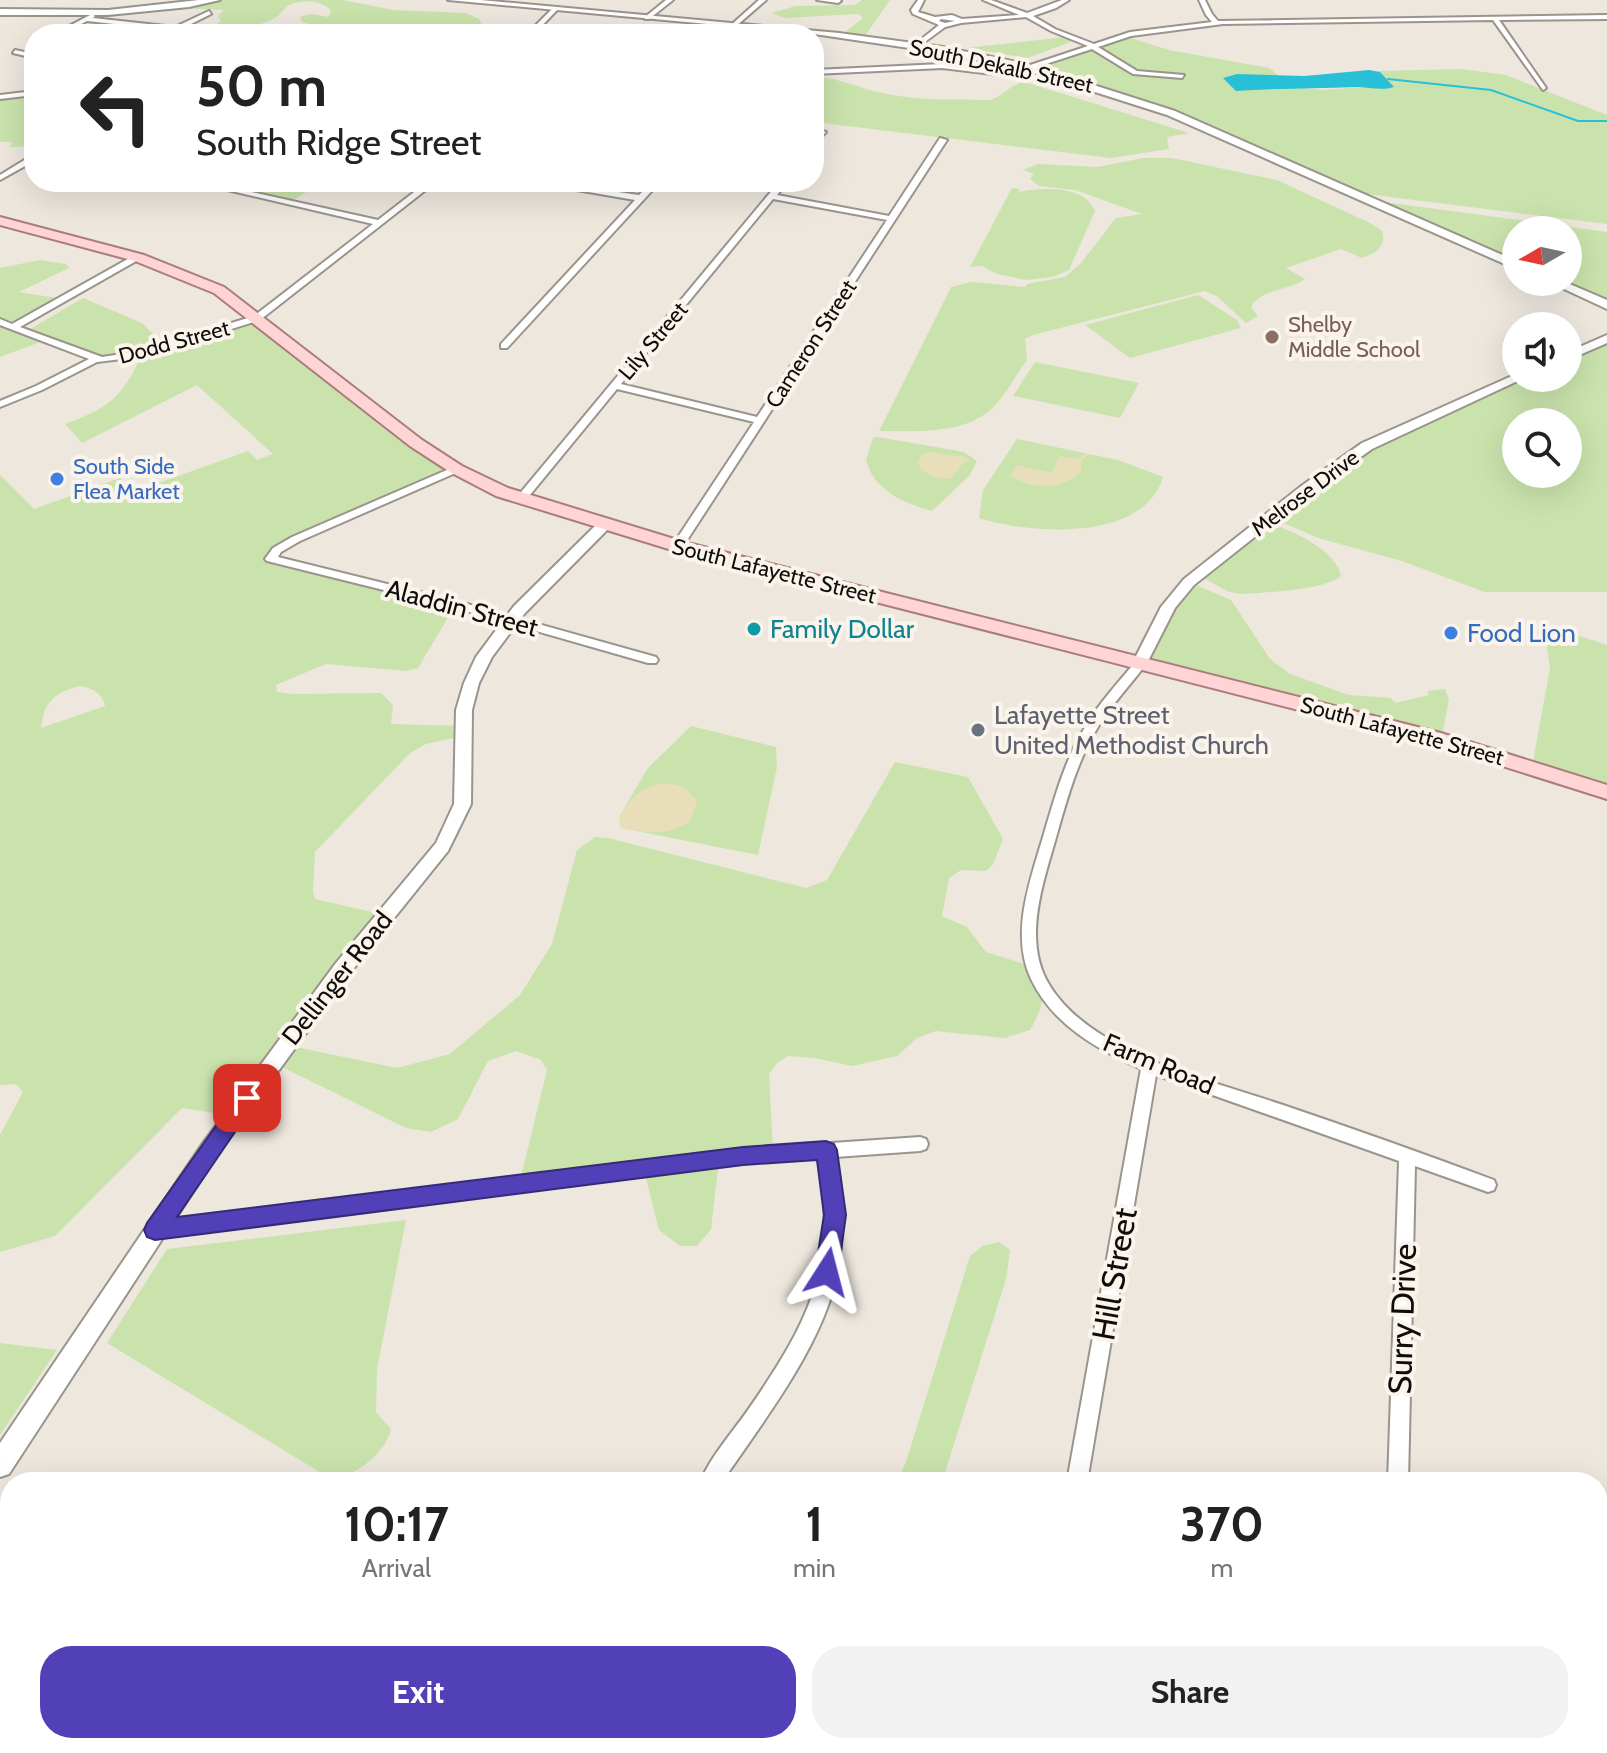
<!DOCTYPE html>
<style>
:root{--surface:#fff;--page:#f2f2f2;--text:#222;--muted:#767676;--accent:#5140b7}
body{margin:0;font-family:Cabin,sans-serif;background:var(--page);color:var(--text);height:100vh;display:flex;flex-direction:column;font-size:30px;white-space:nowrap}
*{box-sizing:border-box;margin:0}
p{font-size:26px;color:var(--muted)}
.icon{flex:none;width:44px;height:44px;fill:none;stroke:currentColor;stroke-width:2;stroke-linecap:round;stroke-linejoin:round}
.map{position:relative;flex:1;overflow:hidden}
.drawer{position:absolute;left:0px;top:1472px;width:1608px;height:282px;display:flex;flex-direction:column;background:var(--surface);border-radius:32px 32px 0 0;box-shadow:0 8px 32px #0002}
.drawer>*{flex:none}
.top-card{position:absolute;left:24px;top:24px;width:800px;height:168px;border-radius:32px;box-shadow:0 8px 32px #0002;background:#fff;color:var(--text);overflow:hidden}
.needle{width:52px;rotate:261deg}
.tools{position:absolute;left:1502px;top:216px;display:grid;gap:16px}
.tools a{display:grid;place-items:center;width:80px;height:80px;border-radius:50%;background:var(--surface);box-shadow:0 8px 32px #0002;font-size:40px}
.pin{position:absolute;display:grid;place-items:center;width:68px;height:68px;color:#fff;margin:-34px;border-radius:16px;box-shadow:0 4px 12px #0006}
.me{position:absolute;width:88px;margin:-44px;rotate:9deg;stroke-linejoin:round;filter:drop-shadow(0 0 6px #0008)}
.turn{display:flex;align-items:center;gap:28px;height:168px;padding:0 40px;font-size:36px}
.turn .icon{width:104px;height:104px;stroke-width:2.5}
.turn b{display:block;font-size:56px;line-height:68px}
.eta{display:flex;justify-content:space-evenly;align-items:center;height:136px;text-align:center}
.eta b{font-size:48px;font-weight:700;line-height:56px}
.primary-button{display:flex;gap:16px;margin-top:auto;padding:16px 40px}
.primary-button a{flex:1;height:92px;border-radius:32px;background:var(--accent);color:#fff;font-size:32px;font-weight:700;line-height:92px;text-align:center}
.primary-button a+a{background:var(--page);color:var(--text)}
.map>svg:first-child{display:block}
.green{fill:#cae3ac;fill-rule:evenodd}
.sand{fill:#e8deb9}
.water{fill:#28c0d7}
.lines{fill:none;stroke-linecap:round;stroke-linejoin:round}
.stream{stroke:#28c0d7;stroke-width:2}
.minor-casing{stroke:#9a948c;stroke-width:4}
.tertiary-casing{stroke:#9a948c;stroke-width:4}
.secondary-casing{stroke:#9a948c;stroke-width:4}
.primary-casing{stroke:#ab7c7c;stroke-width:4}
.minor{fill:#fff;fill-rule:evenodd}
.tertiary{fill:#fff;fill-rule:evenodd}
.secondary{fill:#fff;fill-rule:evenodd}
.primary{fill:#ffd4d5;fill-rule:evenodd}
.route{fill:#5140b7;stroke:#352a77;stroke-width:2}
.education-dot{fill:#8d6e63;stroke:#faf4ec;stroke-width:3}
.shop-dot{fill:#3f7fe0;stroke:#faf4ec;stroke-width:3}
.culture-dot{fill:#0f9aa8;stroke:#faf4ec;stroke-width:3}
.worship-dot{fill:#6b7280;stroke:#faf4ec;stroke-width:3}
.labels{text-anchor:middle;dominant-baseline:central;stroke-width:8;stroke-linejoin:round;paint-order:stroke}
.far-street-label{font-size:22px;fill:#0f0d0a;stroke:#faf4ec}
.far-education-label{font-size:22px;fill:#785e54;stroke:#faf4ec;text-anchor:start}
.far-shop-label{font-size:22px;fill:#366cbe;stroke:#faf4ec;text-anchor:start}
.street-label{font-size:26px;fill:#0f0d0a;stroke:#faf4ec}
.culture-label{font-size:26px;fill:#0d838f;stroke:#faf4ec;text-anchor:start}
.shop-label{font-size:26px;fill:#366cbe;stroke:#faf4ec;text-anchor:start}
.worship-label{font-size:26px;fill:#5b616d;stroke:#faf4ec;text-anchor:start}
.near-street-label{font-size:32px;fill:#0f0d0a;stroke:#faf4ec}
</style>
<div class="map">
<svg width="1607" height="1753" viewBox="0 0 1607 1753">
<rect width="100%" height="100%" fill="#ede7de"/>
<!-- green -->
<path class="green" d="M203,0H343L394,10L466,13L479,19L483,26L530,31L526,34H397L359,27L309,24L302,22L300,17L311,14L329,17L331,11C323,0 304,0 291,4C283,8 280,17 271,20C248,29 227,34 203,34L221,21L218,16L224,10L180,8L178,4Z
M862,0H890L865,36L843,34L863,18L858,14L785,18L772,13L795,6L855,5Z
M1074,36L1082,38L1027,58L966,48Z
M1124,36L1169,50L1269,68L1293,87L1322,90L1363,87L1378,71L1461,69L1506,75L1607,115V224L1351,192L1171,113L1028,67Z
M814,77C838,77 858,88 882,93C917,101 954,99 990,100C1004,96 1010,84 1025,82L1189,133L1167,137L1169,149L1111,158L814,122Z
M34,93V146L10,147L12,142H0V98Z
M1143,158H1172L1277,180L1372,224L1382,231C1387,247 1375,253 1362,258L1341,249L1286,268L1305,279C1290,291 1261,288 1251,307L1258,316L1246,323L1218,297L1205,291L1033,335L1025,339L1027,360C1015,376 1004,399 989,411C960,435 914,431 879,431L951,287L971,282L1025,287L1027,284L1065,277L1081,263L1116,218L1142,214L1075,190L1039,186L1030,179L1034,174L1023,170L1038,164L1097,167Z
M214,182H432L419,192L321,183L288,203L210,185Z
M1012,188L1019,189V192C1041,187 1086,185 1095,211L1069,270L1052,277L1026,280L997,274L982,266L970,267Z
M1369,200L1607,232V305L1555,282H1568V230H1516V265Z
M40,260L66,264L69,268L19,292L63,299L15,327L25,332L83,298L142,323L166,347L257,318L456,469L296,539L271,557L456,604L418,668L406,671L326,664L276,685L277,692L294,694L381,693L393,705L391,724L462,726L463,736L426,744L410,753L315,852L313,891L315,899L385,915L286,1045L397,1068L450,1054L520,995L552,944L577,850L595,837L608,838L806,888L827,880L895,762L968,777L1003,839L993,864L986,871L961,870L949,878L942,916L967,927L986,952L1034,967C1046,994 1045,1004 1030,1030L1004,1038L936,1031L917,1038L897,1056L852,1066L815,1058L788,1056L777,1063L769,1074L773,1154L719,1160L711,1229L697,1246H680L659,1230L644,1170L519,1185L547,1070L541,1060L516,1051L488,1061L458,1119L431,1132L406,1128L272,1062L234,1116L182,1108L55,1236L0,1252V1135L23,1092L16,1084L0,1085V475L34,509L120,478L131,488L139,490L248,451L257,460L273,454L197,385L82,443L65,424C111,407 121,398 142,355L108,360L46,340L0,357V268ZM80,686C93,688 102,693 105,706L41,728C44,702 54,692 80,686Z
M1198,295L1237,320L1241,328L1130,358L1085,325Z
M1607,339V592H1485L1402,561L1318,538L1272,518L1367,446L1518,378H1568V356ZM1516,422H1568V474H1516Z
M1035,362L1139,383L1120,418L1013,396Z
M878,437L964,452L977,461L970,475L932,511C904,503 874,491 866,460L873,438Z
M1017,439L1118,460L1163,477C1144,543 1028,534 979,518L983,490Z
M1266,522C1289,529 1337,550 1341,576C1322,591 1266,592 1241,594L1229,592L1198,575Z
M1189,582L1231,600L1270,659L1290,674L1349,695L1391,698L1395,703L1429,695L1427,691L1445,689L1449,700L1441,740L1140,664Z
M1545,632L1580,636L1607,645V792L1532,767L1550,668Z
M691,726L776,747L777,767L758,855L621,828L619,817L648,768Z
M406,1220L377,1369L376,1412L391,1429C385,1454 356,1476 331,1479L107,1343L167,1249Z
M999,1242L1010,1250L1006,1279L942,1482H897L906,1462L970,1256L982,1246Z
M0,1343L57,1350L0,1435Z"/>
<!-- sand -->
<path class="sand" d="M930,452L965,457L969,461L963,463L951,479L935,477L921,470L918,463L921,455Z
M1086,453L1089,454L1082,460L1081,471C1063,491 1031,489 1010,476L1017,465L1052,473L1059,456L1078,459Z
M660,784C677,783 687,787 697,801L691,820C668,837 647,833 621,828L619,817C630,798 639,790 660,784Z"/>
<!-- water -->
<path class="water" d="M1369,70L1380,72L1394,87C1382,91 1369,87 1356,87C1316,89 1274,88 1236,91L1223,78L1237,74L1305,76Z"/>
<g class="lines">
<!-- stream -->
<path class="stream" d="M1388,79L1491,90L1578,121H1607"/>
<!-- minor casing -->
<g class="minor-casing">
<path id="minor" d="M666,0H673L649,19H645V17Z
M759,0H766L735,27H731V25Z
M817,0H840L841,1L838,3Z
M918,0H924L918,12L935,17L952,15L962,19L1019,15L983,0H991L1027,13L1062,0H1069L1056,8L1033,16L1055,29L1094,44L1130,32L1212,22L1206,15L1199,0H1205L1212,14L1218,21L1607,15V19L1499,20L1546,88L1543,90L1493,20L1223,24L1131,36L1098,47L1137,71L1184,75L1182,78L1133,74L1092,49L1009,76L942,68L814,74V70L942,64L1009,72L1088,46L1051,31L1026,17L961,23L945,27L918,47H914V45L939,25L913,14L911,10ZM941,19L955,21L945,23L939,21Z
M553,8L558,9L534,34H527Z
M209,11L211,14L183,28L224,34H204L87,21L62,34H54L92,14L95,16L93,18L175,27Z
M15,50L34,54V58L13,53Z
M34,91V95L0,99V95Z
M819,130L826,132L814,144V137Z
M940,138L947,140L682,548L678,549L672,546L754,422L617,389L525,501H517V497L779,182H787L777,195L889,216ZM773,199L887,220L757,417L621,384Z
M31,156H34V161L0,180V175Z
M193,182H207L378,220L427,182H436L260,320L146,356L97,362L42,390L0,407V401L36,386L89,359L0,325V319L12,324L135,255L139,258L138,260L20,327L102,357L142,351L254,316L373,224Z
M530,182H549L639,195L652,182H660L507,348H501V344L635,200Z
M456,466L460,467V471L300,541L281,552L278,557L460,602L656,657L658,660L656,663H648L452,607L267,561L265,559L273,548L292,537Z
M1140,660L1146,664C1129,687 1109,707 1095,732C1077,763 1067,799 1057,834C1044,881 1021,941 1050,986C1093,1055 1211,1080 1283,1105C1354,1129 1424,1154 1494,1180L1496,1185L1494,1190L1488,1192L1415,1166L1408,1482H1388L1399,1161L1156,1075L1087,1482H1067L1141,1069C1097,1049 1053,1025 1031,979C1010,934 1030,881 1043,837C1054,800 1064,762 1084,729C1098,704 1118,683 1136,661Z
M920,1137L926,1139L928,1144L926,1149L920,1151L835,1157C843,1197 845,1239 836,1279C820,1349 762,1423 722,1482H700C711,1456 732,1433 748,1410C808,1323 838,1267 819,1158L743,1163L155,1238L149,1235L146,1230L149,1225L155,1222L743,1149Z
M520,1744H544L540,1753H516Z
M989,1744H1011L1007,1753H985Z
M1378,1744H1400V1753H1378Z"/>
</g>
<!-- tertiary casing -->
<g class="tertiary-casing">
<path id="tertiary" d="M1607,335V343L1568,360V352Z
M1514,375L1524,378L1372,449L1310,493L1194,585L1175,608L1145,667H1135L1132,664L1161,607L1184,579L1300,487L1362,443Z
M603,522L608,523V529L525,613L492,657L479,683L472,710L471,804L448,851L350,973L217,1155L9,1474L0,1477V1443L203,1143L336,963L436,843L454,804L456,710L464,683L476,657L514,606L598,523Z"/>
</g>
<!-- secondary casing -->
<g class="secondary-casing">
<path id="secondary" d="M199,0H220L189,7L108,15H0V9L108,10Z
M448,0H480L839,33L943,47L1031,65L1175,111L1516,261V269L1167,115L1026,70L943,53L814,34Z
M1549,282H1565L1607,300V309Z"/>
</g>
<!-- primary casing -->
<g class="primary-casing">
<path id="primary" d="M0,217L144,255L224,287L422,440L462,466L508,488L684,542L1441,733L1607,785V799L1436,745L672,550L496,496L450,472L410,446L214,293L135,261L0,225Z"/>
</g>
<!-- minor -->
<use href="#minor" class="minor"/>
<!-- tertiary -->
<use href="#tertiary" class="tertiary"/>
<!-- secondary -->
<use href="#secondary" class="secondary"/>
<!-- primary -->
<use href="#primary" class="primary"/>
</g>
<!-- route -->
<path class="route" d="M247,1089L254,1092L257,1098L254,1104L177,1217L743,1147L826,1141L834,1144L837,1150L846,1215L838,1272L835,1279L827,1282L819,1279L815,1272L824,1215L817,1160L743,1165L155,1240L147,1237L144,1230L147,1223L240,1092Z"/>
<!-- markers -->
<circle class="education-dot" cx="1272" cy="337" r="8"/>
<g class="shop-dot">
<circle cx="57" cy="479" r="8"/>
<circle cx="1451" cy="633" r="8"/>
</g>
<circle class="culture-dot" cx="754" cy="629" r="8"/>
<circle class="worship-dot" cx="978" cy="730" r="8"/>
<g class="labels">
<!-- far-street labels -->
<g class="far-street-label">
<text transform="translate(1001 66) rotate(12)">South Dekalb Street</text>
<text transform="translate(653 341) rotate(-50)">Lily Street</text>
<text transform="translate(174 342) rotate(-15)">Dodd Street</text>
<text transform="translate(811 344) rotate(-57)">Cameron Street</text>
<text transform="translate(1305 493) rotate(-37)">Melrose Drive</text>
<text transform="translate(774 571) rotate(14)">South Lafayette Street</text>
<text transform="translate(1402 731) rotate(15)">South Lafayette Street</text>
</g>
<!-- far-education labels -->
<g class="far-education-label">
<text x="1288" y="324">Shelby<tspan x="1288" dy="25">Middle School</tspan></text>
</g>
<!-- far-shop labels -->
<g class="far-shop-label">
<text x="73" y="466">South Side<tspan x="73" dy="25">Flea Market</tspan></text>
</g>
<!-- street labels -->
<g class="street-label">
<text transform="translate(462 608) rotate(15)">Aladdin Street</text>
<text transform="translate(337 978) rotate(-52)">Dellinger Road</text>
<text transform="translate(1159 1064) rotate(23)">Farm Road</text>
</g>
<!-- culture labels -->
<g class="culture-label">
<text x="770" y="629">Family Dollar</text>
</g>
<!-- shop labels -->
<g class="shop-label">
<text x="1467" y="633">Food Lion</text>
</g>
<!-- worship labels -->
<g class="worship-label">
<text x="994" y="715">Lafayette Street<tspan x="994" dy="30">United Methodist Church</tspan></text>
</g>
<!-- near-street labels -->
<g class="near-street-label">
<text transform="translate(1114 1274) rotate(-80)">Hill Street</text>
<text transform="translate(1402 1319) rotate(-88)">Surry Drive</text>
</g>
</g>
</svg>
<div class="tools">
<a><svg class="needle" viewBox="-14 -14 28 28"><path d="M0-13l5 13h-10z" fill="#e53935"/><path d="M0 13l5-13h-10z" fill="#767676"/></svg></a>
<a><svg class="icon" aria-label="sound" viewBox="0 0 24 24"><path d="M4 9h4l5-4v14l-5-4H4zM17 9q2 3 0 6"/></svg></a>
<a><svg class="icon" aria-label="search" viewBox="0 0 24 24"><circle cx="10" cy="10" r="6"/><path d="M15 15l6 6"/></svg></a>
</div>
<div class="pin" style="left:247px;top:1098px;background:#d93025"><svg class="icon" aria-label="arrive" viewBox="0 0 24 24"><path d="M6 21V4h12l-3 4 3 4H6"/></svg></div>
<svg class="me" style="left:827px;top:1272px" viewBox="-20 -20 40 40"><path d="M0-17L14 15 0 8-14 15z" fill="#5140b7" stroke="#fff" stroke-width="4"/></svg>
<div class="top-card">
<div class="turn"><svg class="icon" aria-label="left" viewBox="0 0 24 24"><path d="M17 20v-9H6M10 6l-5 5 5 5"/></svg><div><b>50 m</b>South Ridge Street</div></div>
</div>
<section class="drawer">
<div class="eta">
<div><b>10:17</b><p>Arrival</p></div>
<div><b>1</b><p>min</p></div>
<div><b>370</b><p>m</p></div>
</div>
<div class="primary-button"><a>Exit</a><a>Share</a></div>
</section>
</div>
